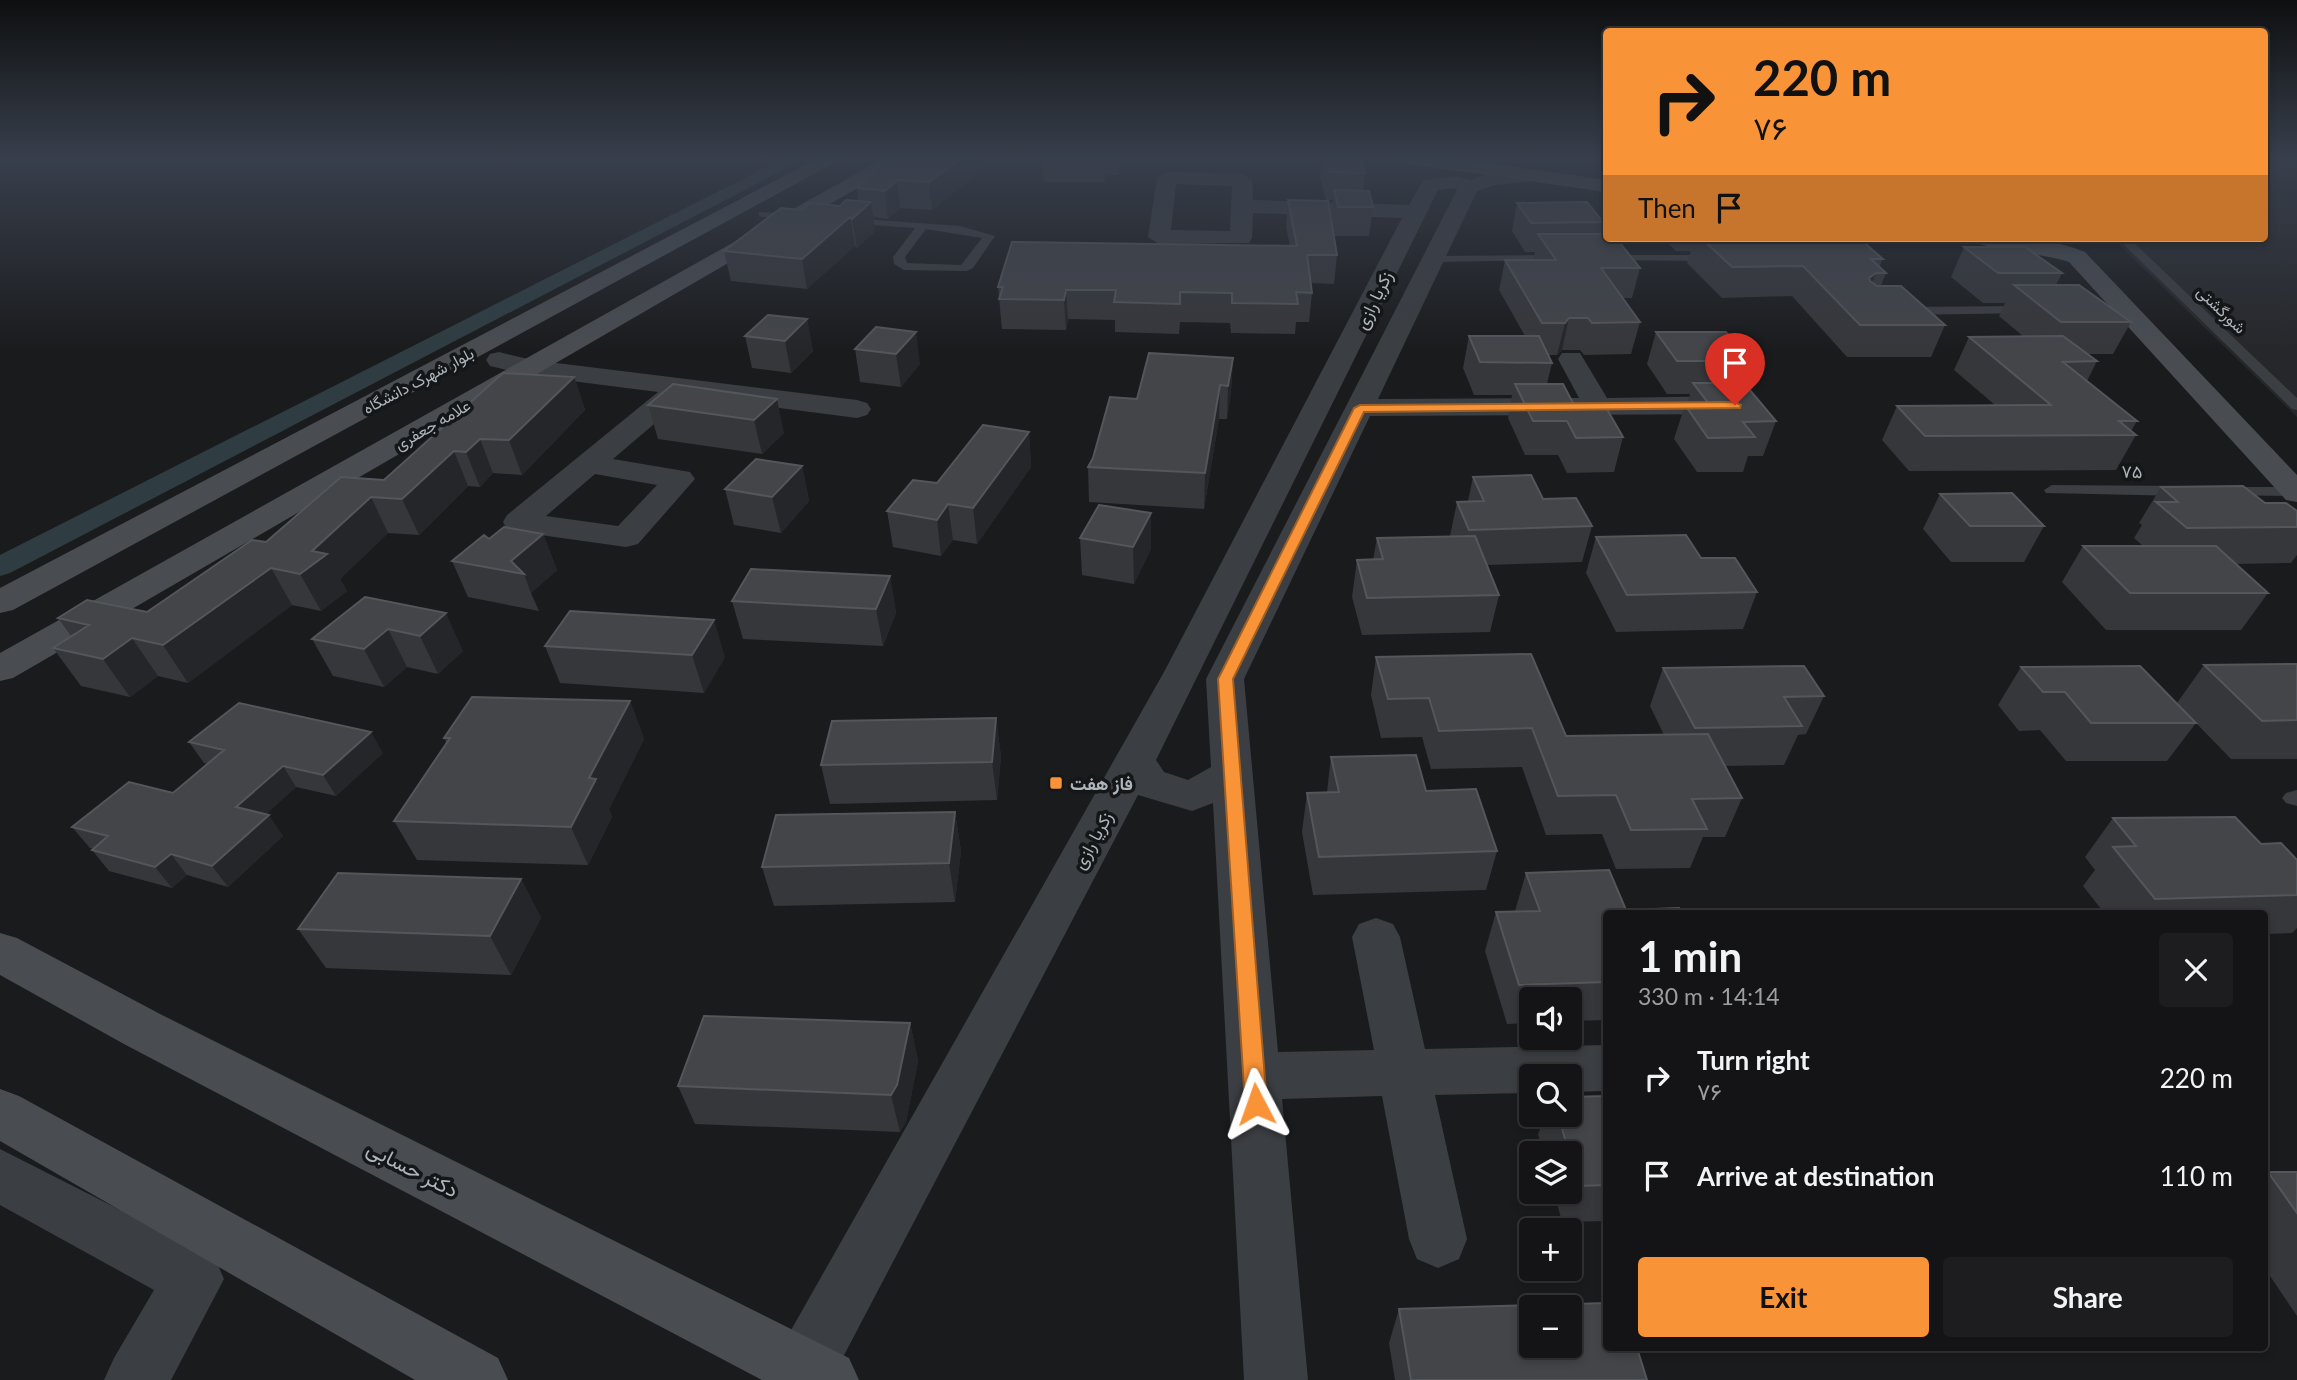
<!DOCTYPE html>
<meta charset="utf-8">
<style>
:root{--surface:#141416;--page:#1d1d1f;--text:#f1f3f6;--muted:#9d9ea1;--line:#333335;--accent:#f99337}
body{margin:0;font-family:Lato,Vazirmatn,sans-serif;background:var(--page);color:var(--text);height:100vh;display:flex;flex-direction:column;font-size:26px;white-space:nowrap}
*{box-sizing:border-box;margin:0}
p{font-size:23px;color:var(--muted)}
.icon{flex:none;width:38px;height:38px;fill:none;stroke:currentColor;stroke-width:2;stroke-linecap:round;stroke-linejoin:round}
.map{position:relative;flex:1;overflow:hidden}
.sheet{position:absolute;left:1603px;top:910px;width:665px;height:441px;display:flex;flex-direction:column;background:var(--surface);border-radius:7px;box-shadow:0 4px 10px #0003,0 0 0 2px var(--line)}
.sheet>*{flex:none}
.banner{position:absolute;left:1603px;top:28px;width:665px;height:214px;border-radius:7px;box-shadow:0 4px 10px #0003,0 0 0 2px var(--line);background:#f99337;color:#111;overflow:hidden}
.tools{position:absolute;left:1519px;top:987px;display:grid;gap:14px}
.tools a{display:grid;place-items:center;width:63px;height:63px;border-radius:7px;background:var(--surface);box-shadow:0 4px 10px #0003,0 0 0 2px var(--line);font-size:35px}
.pin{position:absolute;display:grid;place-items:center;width:60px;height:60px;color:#fff;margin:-72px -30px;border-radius:50% 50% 50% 0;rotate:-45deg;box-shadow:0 0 7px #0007}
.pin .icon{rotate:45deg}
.me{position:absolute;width:77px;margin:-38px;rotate:356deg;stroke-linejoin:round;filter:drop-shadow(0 0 5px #0008)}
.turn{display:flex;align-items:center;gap:24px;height:147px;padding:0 35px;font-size:32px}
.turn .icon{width:91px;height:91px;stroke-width:2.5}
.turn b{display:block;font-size:49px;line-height:60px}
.then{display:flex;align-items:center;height:66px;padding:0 35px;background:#0003;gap:14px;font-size:26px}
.round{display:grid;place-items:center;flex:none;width:74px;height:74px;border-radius:7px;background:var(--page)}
.overview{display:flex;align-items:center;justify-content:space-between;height:119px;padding:0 35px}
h1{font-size:42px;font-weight:700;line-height:52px}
.primary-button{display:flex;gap:14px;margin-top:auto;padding:14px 35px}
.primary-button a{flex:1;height:80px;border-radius:7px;background:var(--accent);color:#111;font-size:28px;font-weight:700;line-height:80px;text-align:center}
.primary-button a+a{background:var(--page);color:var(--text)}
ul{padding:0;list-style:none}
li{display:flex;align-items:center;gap:21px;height:98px;padding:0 35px}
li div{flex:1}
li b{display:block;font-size:26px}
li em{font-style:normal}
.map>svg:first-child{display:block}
.built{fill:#26272a}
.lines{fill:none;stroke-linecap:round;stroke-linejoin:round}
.canal{fill:#2f3d42;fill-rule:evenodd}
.lane{fill:#3b3e42;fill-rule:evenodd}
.street{fill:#3b3e42;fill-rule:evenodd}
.secondary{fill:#494d52;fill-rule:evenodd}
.wall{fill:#36373b}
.shaded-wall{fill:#252629}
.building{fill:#434549;stroke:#53565b;stroke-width:2;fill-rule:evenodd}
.route{fill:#f99337;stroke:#a26024;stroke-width:2}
.poi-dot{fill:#f99337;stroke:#151618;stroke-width:2.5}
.labels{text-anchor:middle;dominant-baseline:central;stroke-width:7;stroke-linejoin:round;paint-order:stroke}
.far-street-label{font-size:16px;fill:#adb5bd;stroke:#151618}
.street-label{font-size:18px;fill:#adb5bd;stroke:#151618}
.poi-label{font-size:18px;font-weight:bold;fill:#adb5bd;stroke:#151618;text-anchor:start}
.near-street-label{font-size:21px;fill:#adb5bd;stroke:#151618}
</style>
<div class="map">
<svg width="2297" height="1380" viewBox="0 0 2297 1380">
<rect width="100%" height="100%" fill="#1a1b1d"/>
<!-- built -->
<path class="built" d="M2265,157H2297V417L2112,238H2264Z"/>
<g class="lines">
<!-- canal -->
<path class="canal" d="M786,157H808L10,573L0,576V555Z"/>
<!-- lane -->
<path class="lane" d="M759,212L797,214L802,217L797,220L763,217L759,216Z
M848,218L960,226L995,236L973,268L967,271L904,270L894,264L893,257L915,228L844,223L843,221ZM926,229L982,238L961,265L907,263L905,257Z
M1602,223L1606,225V237L1602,236L1596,226Z
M2117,238H2129L2297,398V410L2292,409Z
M1558,255L1564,258L1562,260L1434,262L1428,259L1434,256Z
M1609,255H1715L1721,258L1715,261L1605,260L1603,258Z
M2027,306L2031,307V313L1903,315L1897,311L1903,307Z
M2052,485L2183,486L2191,491L2183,496L2046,493L2044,490Z
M2224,487H2296L2297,496L2218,495V489Z
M2297,790V806L2286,803L2282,798L2286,793Z"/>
<!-- street -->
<path class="street" d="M1537,170L1544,172L1547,176L1544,180L1495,185L1477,191L1378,399L1579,398L1558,359L1562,353H1580L1607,398L1736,396L1746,399L1750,405L1746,411L1736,414L1370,416L1244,679L1278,1052L1374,1050L1352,937L1359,924L1376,918L1393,924L1400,937L1425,1049L1606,1045V1091L1570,1092V1076H1531V1093L1435,1095L1467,1239L1459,1259L1438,1268L1417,1259L1409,1239L1382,1096L1282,1099L1308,1380H1244L1213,803L1192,811L1138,795L831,1380H778L773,1368L782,1346L1164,672L1402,218L1253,213L1252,238L1249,243L1159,244L1148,237L1157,178L1167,172L1242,174L1252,180L1253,200L1409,205L1423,180L1457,176L1470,180L1493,173ZM1176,184L1232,186L1230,231L1171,230ZM1454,188L1457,190L1206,679L1211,767L1188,780L1164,772L1156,760L1438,190Z
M499,352L532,360L857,400L867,403L871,409L867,415L857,418L687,396L613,459L690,472L695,479L638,544L626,547L519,532L507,529L503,522L507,515L658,392L532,376L490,366L486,360L490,354ZM595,474L657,485L618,526L546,516Z
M0,1149L215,1258L224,1279L171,1380H104L114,1358L154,1290L0,1205Z"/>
<!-- secondary -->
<path class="secondary" d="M820,157H845L13,610L0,613V588Z
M886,157H911L13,678L0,681V653Z
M1392,157H1446L1606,180V192L1402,163Z
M1966,238C2007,238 2046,236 2085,252L2297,475V502L2286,500L2069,262C2049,254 1973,248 1966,238Z
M0,933L17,938L160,1014L849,1358L859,1380H762L124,1044L0,975Z
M0,1089L19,1096L498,1358L508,1380H415L0,1141Z"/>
</g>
<!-- wall -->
<path class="wall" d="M885,157H999L932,210L900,208L888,219L873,217L875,231L857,248L855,246L807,289L731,281L724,251L802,210L840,206L858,201L857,188Z
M1042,157H1122L1119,175H1107L1105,182H1044Z
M1322,157H1361L1365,173L1363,191L1373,207L1369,236H1335L1332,222L1337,255L1334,284L1310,283L1312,293L1309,322H1296L1295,334L1231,333L1230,323L1180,322L1179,334L1115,332V320L1068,319L1066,330L1002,329L998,287L1290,246L1286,227L1288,200L1331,217L1333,200H1326L1320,177Z
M1517,203L1603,222L1601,234L1640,268L1632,298H1623L1640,322L1631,354L1584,355L1580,350H1562L1557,355H1548L1552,363L1547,384L1574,405L1623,437L1614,472L1567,473L1558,455H1525L1508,418L1512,395H1474L1463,368L1469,336H1525L1499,290L1505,260H1533L1535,252H1525L1512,231Z
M1662,238H1859L1883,259L1879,267L1886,273L1881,286L1945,325L1931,357H1847L1792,296L1722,298L1687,263L1691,251H1676Z
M1964,247L2062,273L2056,285L2131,322L2113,354H2087L2097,361L2087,381L2137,421L2131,431L2136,435L2116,470L1909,471L1882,440L1897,406L1995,405L1954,370L1969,337H2024L1999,316L2005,303H1983L1951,277Z
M807,319L813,351L791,373L752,368L745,336Z
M876,327L920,364L901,387L860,382L855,349Z
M1656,332L1750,361L1743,383L1776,421L1763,456H1748L1743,472H1697L1674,439L1685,405H1687L1690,394H1667L1647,364Z
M1233,358L1231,391L1227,419H1219L1204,509L1089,502L1088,467L1137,399Z
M574,377L585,410L522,475L493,473L480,487L468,486L419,535L388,533L340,579L347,591L321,611L292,605L188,683L158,676L130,697L81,686L53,648L71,636L58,618L147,612L266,542Z
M673,384L784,433L762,454L658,439L648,405Z
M1029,432L1031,467L977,544L953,540L941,556L893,547L887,511Z
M802,466L809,501L781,533L734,525L725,489Z
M1473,477L1543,499L1592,526L1582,562L1487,565L1499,595L1490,632L1362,635L1352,597L1357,560H1373L1377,538L1450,536L1457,502L1468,501Z
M2161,487L2265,503L2297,511V555L2291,563L2235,564L2268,593L2241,630H2106L2062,582L2083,546H2143L2134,538L2142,525L2139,523Z
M1940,494L2044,526L2024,562H1951L1923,529Z
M543,534L557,570L531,593L539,611L468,597L452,561L489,539Z
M1596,537L1701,558L1757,592L1743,629L1616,632L1586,573Z
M1080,538L1151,549L1134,584L1082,575Z
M890,576L896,613L883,646L743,639L732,601Z
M365,597L463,651L438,674L407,667L384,687L333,676L312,639Z
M545,646L725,657L704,693L560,683Z
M1376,657L1566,736L1664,735L1650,706L1663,668L1824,696L1806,734L1798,735L1784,765L1725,766L1742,798L1725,837H1703L1690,868L1616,869L1602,834L1546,835L1522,767L1431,769L1422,737L1381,738L1371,695Z
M2297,664V759H2231L2196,723L2167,761H2066L2040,730L2019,731L1998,705L2021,667L2177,703L2204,665Z
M630,701L644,739L609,809L612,817L588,865L417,860L394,821L447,744L444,738Z
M996,718L1001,757L997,800L830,804L821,765Z
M189,742L383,753L336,796L296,787L266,814L283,836L228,887L187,875L172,888L109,871L92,850L93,849L90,848L72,827L173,793L208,764L204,763Z
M1331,757L1426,791L1497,851L1486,890L1313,895L1302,832L1307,793L1327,792Z
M955,812L961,851L955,902L774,906L762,867Z
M2113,818L2261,844L2297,860V928L2292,933L2264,934V914H2105L2083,886L2095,870L2085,857Z
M1526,873L1626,910L1606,914V1020L1570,1021V999H1531V1023L1507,1024L1485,951L1496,912L1515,911Z
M521,879L541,918L511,975L326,968L298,929Z
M910,1023L918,1061L906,1122L900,1132L695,1124L678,1086Z
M1606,1096V1221L1562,1222L1554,1192H1570V1153H1543L1538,1134L1546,1115H1570Z
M2268,1172H2297V1316L2264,1267V1175Z
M1399,1309L1647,1380H1395L1389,1343Z
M1930,1348H2180L2174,1352L1932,1351Z"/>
<!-- shaded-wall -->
<path class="shaded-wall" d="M963,157H999L932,210L929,182Z
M1105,157H1106L1107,175L1105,182Z
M1118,157H1122L1119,175Z
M897,180L900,208L888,219L885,191Z
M871,202L875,231L857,248L852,219Z
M850,217L855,246L807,289L802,259Z
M1876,273L1864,304L1869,278Z
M1066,290L1068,319L1066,330L1064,300Z
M1569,318L1562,350L1557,355L1565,323Z
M807,319L813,351L791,373L785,341Z
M916,332L920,364L901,387L896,354Z
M1233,358L1231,391L1227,419L1228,386Z
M574,377L585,410L522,475L509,440Z
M1220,385L1219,419L1204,509L1205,473Z
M777,399L784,433L762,454L754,420Z
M1029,432L1031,467L977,544L973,508Z
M480,439L493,473L480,487L466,452Z
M454,451L468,486L419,535L402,499Z
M802,466L809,501L781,533L772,497Z
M371,497L388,533L340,579L347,591L321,611L300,574L312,551Z
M948,504L953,540L941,556L937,520Z
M1151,513V549L1134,584L1133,547Z
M543,534L557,570L531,593L524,574L511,561Z
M271,568L292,605L188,683L163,645Z
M890,576L896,613L883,646L876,609Z
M446,613L463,651L438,674L420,636Z
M714,620L725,657L704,693L692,655Z
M388,629L407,667L384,687L364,649Z
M132,638L158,676L130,697L103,659Z
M630,701L644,739L609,809L612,817L588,865L571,827L589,778Z
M996,718L1001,757L997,800L992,762Z
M371,732L383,753L336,796L323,775Z
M283,766L296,787L251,828L236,807Z
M955,812L961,851L955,902L949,863Z
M269,815L283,836L228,887L212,866Z
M171,854L187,875L172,888L155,867Z
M521,879L541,918L511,975L490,936Z
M910,1023L918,1061L906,1122L900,1132L891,1095Z"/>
<!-- building -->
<path class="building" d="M885,157H963L929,182L897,180L885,191L857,188Z
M1325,157H1361L1365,173L1329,172Z
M1334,190L1369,191L1373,207H1338Z
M846,200L871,202L852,219L850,217L802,259L724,251L781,208L802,210L810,203L840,206Z
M1288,200L1328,201L1337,255H1307L1312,293L1296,292L1298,304L1232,303V293L1180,292V304L1114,302L1116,290H1066L1064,300L999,299L1003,287H998L1012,242L1297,246Z
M1587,202L1603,222L1531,223L1517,203Z
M1538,234H1606V238H1616L1640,268H1601L1640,322L1592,323L1588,318H1569L1565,323H1542L1505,260H1556Z
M1701,238H1859L1883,259H1871L1886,273H1876L1869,278L1870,281L1877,286H1901L1945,325H1860L1803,266L1732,267Z
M1964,247H2025L2062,273H1998Z
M2014,285H2079L2131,322H2061Z
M768,315L807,319L785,341L745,336Z
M876,327L916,332L896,354L855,349Z
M1656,332H1726L1750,361H1677Z
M1469,336H1539L1552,363L1480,362Z
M2063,336L2097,361L2063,362L2137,421H2119L2136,435L1925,436L1897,406L2051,405L1969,337Z
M1149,353L1233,358L1228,386L1220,385L1205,473L1088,467L1093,458L1110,397L1137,399Z
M503,373L574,377L509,440L480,439L466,452L454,451L402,499L371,497L312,551L327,554L300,574L271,568L163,645L132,638L103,659L53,648L89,625L58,618L87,600L147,612L252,540L266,542L341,477L384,480Z
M1693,383H1744L1776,421L1743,422L1755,437L1708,438L1685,405L1709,404Z
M673,384L777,399L754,420L648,405Z
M1515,384H1563L1574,405L1604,404L1623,437L1576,438L1567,421H1533Z
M983,425L1029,432L973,508L948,504L937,520L887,511L913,480L937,483Z
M756,459L802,466L772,497L725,489Z
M1531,475L1543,499L1576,498L1592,526L1469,530L1457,502L1484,501L1473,477Z
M2243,486L2265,503H2286L2297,511V527L2187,528L2156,502H2178L2161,487Z
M2012,493L2044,526H1970L1940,494Z
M1099,505L1151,513L1133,547L1080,538Z
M504,527L543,534L511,561L524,574L452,561L484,535L489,539Z
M1686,535L1701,558H1735L1757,592L1627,595L1596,537Z
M1475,536L1499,595L1367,598L1357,560L1383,559L1377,538Z
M2083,546H2216L2268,593H2130Z
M751,569L890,576L876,609L732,601Z
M365,597L446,613L420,636L388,629L364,649L312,639Z
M570,611L714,620L692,655L545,646Z
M1531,654L1566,736L1708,734L1742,798L1692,799L1707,829L1631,830L1616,795L1558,796L1532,728L1439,731L1429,698L1388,699L1376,657Z
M2297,664V720L2262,721L2204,665Z
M1804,666L1824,696L1784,697L1802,726L1695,728L1663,668Z
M2140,666L2196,723H2091L2065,692H2043L2021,667Z
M472,697L630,701L589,778L596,779L571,827L394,821L450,738H444Z
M239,703L371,732L323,775L283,766L236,807L269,815L212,866L171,854L155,867L92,850L108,836L72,827L129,782L173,793L224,750L189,742Z
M996,718L992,762L821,765L832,721Z
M1416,755L1426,791L1476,789L1497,851L1319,857L1307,793L1339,792L1331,757Z
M955,812L949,863L762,867L776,815Z
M2235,817L2261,844L2281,843L2297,860V895L2155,899L2113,847L2136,846L2113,818Z
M1609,870L1626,910L1679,908L1681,914H1606V982L1519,985L1496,912L1540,911L1526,873Z
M338,873L521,879L490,936L298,929Z
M704,1016L910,1023L897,1085L891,1095L678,1086Z
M1606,1096V1185L1579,1186L1558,1115H1570V1097Z
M2268,1172H2297V1213Z
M1606,1303V1348H1637L1647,1380H1411L1399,1309ZM1531,1307H1570V1346H1531Z"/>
<!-- sky -->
<linearGradient id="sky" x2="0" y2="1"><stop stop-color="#0e0f10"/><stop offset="0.45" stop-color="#383f4c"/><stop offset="1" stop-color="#383f4c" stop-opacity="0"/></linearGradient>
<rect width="2297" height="351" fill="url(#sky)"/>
<!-- route -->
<path class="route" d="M1735,402L1741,405L1740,408L1364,412L1233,679L1267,1104L1264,1111L1256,1114L1248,1111L1245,1104L1218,679L1354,408L1360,405Z"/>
<!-- markers -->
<rect class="poi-dot" x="1049" y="776" width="14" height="14" rx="3.5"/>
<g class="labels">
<!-- far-street labels -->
<g class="far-street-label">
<text transform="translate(2222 309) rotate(44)">شورگشتی</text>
<text transform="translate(418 380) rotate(-28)">بلوار شهرک دانشگاه</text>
<text transform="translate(432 424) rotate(-30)">علامه جعفری</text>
</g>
<!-- street labels -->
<g class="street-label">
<text transform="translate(1373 300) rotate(-64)">زکریا رازی</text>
<text transform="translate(2132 471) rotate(1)">۷۵</text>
<text transform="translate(1092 840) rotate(-61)">زکریا رازی</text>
</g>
<!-- poi labels -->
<g class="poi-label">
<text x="1070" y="783">فاز هفت</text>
</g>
<!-- near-street labels -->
<g class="near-street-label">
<text transform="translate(413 1168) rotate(27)">دکتر حسابی</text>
</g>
</g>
</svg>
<div class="tools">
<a><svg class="icon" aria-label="sound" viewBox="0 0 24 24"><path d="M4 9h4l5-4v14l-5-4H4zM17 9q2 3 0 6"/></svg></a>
<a><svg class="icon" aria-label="search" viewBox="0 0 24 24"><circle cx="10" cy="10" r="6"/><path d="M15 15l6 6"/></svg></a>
<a><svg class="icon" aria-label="layers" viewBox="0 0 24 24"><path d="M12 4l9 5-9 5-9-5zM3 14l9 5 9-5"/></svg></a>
<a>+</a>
<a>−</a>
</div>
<div class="pin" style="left:1735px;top:405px;background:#d93025"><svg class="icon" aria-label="arrive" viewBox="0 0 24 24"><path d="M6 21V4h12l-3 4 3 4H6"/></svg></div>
<svg class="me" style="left:1256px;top:1104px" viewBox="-20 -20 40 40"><path d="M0-17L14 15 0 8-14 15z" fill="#f99337" stroke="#fff" stroke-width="4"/></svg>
<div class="banner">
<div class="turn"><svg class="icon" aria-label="right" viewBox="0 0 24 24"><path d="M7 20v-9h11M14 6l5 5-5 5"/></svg><div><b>220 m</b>۷۶</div></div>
<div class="then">Then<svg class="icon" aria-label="arrive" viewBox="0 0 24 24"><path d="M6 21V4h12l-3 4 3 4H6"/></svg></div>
</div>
<section class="sheet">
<div class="overview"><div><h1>1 min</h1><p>330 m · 14:14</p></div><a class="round"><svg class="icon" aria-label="close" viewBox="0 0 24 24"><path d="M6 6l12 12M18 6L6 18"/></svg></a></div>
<ul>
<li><svg class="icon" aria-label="right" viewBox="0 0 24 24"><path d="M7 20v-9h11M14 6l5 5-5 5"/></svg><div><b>Turn right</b><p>۷۶</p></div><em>220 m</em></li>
<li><svg class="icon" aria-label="arrive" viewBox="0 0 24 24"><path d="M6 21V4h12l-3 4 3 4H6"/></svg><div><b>Arrive at destination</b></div><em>110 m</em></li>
</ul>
<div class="primary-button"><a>Exit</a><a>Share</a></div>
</section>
</div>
